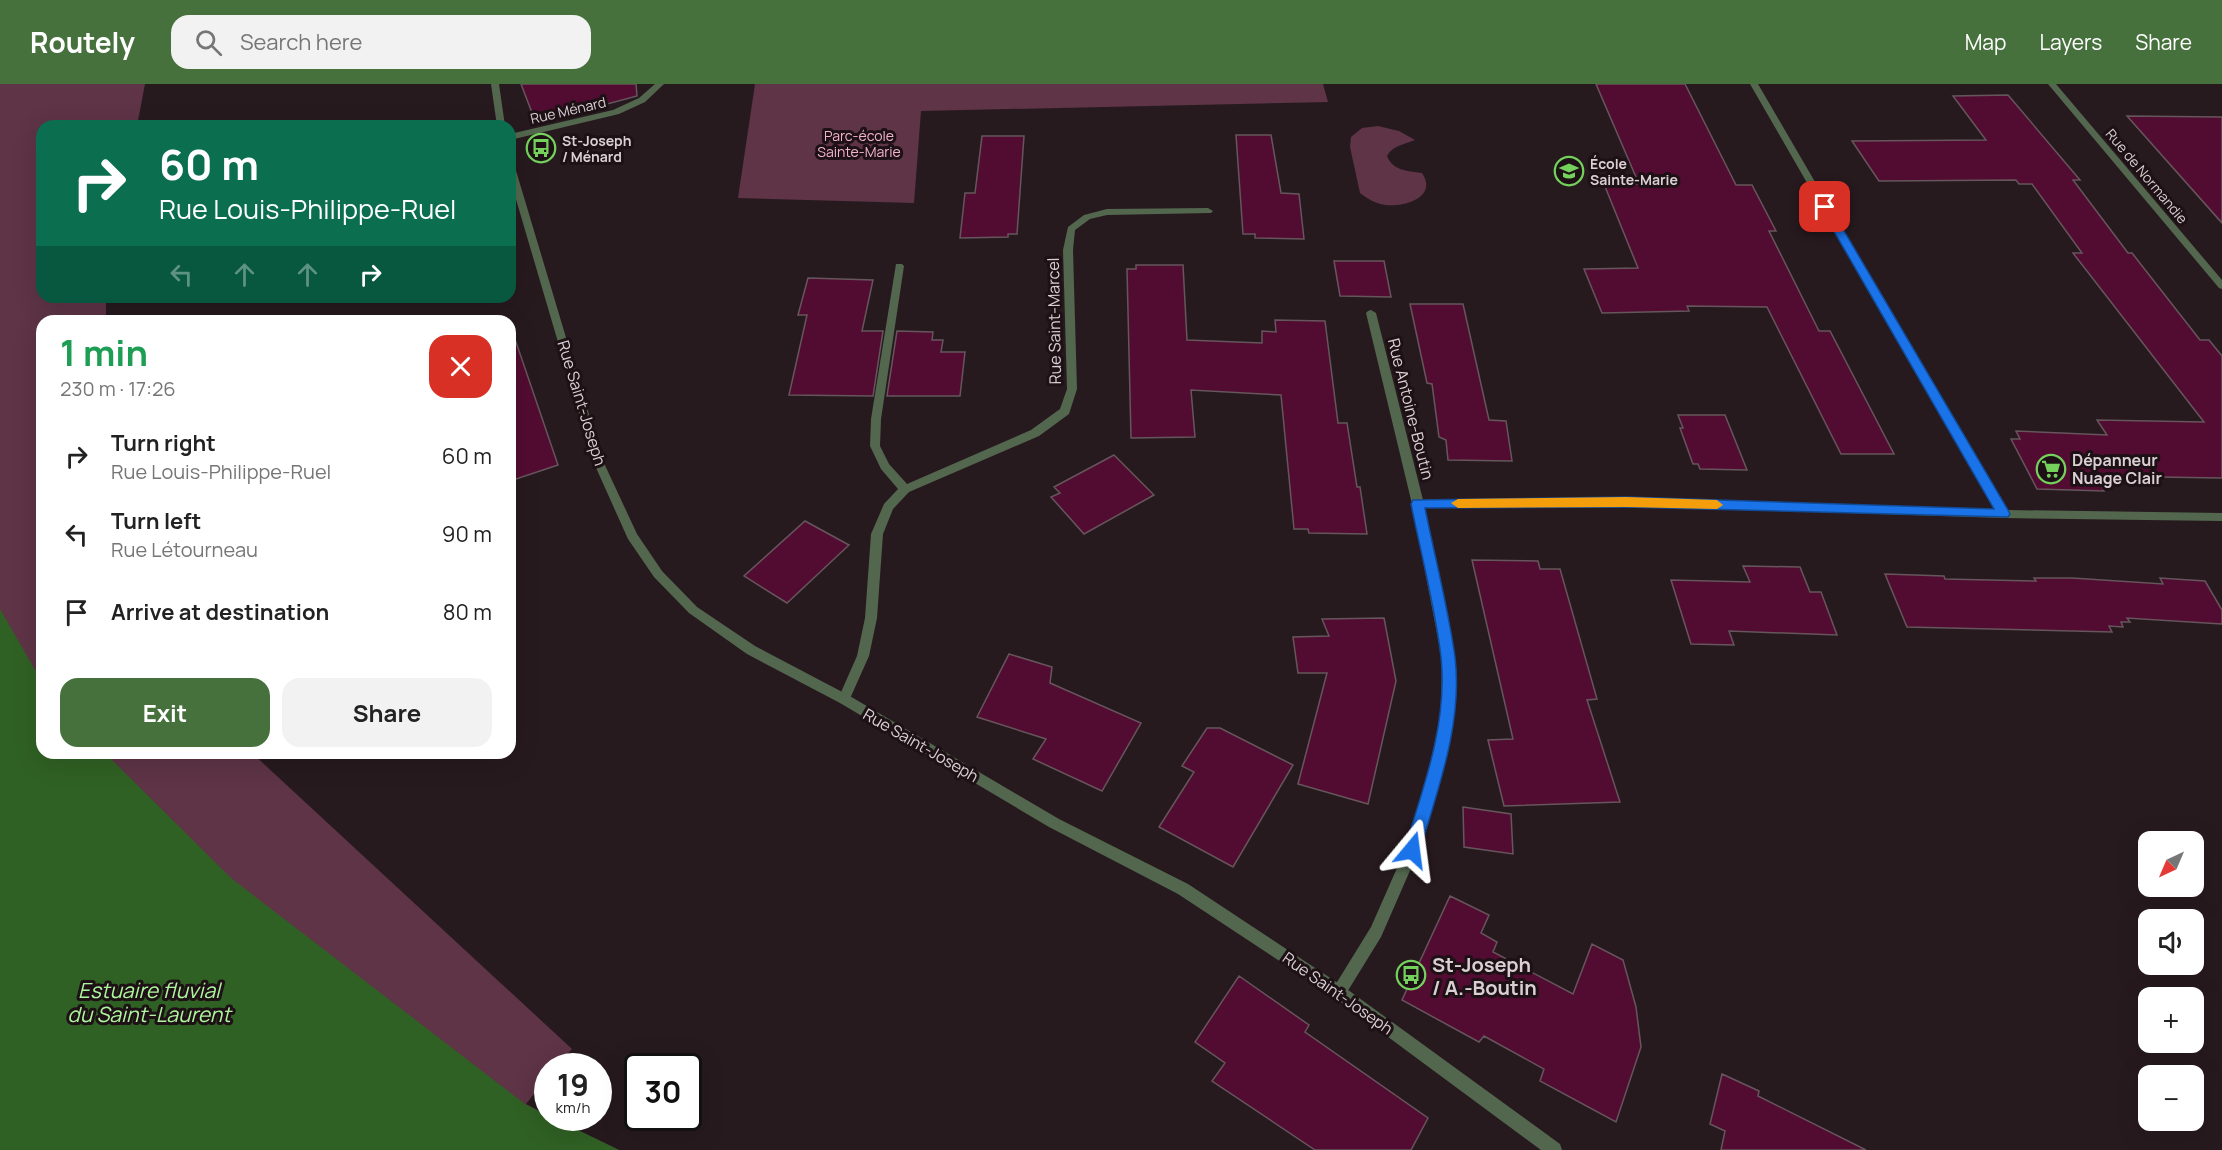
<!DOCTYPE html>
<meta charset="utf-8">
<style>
:root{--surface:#fff;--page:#f2f2f2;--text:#222;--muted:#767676;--accent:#47713c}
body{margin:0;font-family:Manrope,sans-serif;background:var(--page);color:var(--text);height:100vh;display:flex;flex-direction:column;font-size:22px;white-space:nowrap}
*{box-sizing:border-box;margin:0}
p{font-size:20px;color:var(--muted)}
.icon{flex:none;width:33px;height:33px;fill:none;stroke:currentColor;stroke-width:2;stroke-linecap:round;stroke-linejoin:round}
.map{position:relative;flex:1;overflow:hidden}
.drawer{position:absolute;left:36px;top:231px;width:480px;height:444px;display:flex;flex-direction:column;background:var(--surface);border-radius:18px;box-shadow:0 6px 24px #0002}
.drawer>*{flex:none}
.top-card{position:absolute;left:36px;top:36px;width:480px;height:183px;border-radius:18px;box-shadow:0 6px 24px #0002;background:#0b6e4f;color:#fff;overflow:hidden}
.needle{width:39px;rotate:224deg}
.buttons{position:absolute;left:2138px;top:747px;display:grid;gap:12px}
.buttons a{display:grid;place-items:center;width:66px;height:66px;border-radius:12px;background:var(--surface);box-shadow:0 6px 24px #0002;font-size:30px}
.speed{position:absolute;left:534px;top:969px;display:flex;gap:12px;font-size:30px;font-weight:700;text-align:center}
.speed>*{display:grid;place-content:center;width:78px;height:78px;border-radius:50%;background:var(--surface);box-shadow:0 6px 24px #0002;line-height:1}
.speed small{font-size:15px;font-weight:400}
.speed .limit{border:3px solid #111;border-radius:9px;background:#fff;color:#111}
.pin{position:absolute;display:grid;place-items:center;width:51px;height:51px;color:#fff;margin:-26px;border-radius:12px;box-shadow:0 3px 9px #0006}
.me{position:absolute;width:66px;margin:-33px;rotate:16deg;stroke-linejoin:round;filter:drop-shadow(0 0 4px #0008)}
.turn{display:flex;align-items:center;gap:21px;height:126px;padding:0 24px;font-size:27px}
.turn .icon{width:78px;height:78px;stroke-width:2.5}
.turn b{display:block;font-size:42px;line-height:51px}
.lanes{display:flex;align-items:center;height:57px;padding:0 24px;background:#0003;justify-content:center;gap:30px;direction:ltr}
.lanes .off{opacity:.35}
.round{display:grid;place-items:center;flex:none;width:63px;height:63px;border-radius:18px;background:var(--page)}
.head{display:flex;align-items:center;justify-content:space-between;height:102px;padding:0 24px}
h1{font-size:36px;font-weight:700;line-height:45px;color:#1e9e55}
.action{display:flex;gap:12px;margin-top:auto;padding:12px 24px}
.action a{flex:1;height:69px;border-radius:18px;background:var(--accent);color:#fff;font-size:24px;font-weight:700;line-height:69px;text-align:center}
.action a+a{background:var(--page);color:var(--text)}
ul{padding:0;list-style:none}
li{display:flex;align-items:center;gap:18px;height:78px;padding:0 24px}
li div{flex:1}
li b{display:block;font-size:22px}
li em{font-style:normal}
header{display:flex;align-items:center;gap:36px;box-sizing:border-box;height:84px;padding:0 30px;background:var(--accent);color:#fff}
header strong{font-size:28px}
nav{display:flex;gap:33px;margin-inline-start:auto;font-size:21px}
.search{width:420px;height:54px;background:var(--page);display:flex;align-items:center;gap:15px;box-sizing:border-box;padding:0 21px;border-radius:18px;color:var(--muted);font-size:22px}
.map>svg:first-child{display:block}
.green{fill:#5e3446}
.water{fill:#306124}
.building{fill:#520c31;stroke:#66565c;stroke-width:1.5}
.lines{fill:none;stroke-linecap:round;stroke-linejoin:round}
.minor{fill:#53674e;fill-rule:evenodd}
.tertiary{fill:#53674e;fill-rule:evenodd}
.route{fill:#1a73e8;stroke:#114b97;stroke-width:1.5}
.slow{fill:#f59e0b}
.labels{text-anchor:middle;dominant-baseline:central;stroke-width:6;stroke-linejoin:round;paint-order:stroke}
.far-street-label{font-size:14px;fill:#dad0d4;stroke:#1d1116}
.far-park-label{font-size:14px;fill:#f4b3cc;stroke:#1d1116}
.far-poi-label{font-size:14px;font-weight:bold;fill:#dad0d4;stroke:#1d1116;text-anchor:start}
.street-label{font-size:16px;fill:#dad0d4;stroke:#1d1116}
.poi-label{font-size:16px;font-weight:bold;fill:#dad0d4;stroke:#1d1116;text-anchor:start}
.near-poi-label{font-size:20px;font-weight:bold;fill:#dad0d4;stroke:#1d1116;text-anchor:start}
.near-water-label{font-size:21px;font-style:italic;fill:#aef59d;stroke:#1d1116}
</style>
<header>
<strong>Routely</strong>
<div class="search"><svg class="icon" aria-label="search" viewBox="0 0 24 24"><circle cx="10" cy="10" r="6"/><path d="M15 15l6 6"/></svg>Search here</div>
<nav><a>Map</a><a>Layers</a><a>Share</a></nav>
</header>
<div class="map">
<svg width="2222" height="1066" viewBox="0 0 2222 1066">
<rect width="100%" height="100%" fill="#271a1f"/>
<!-- green -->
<path class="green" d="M0,0H145L137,42H42V213H106V237H42V669H252L572,965L557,982H548L547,994L526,1020L547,1031L548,1034H553L619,1066H0Z
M755,0H1323L1328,18L921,27L914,119L738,114Z
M1378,42L1399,47L1415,56C1405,60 1392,62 1387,72C1393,87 1408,87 1422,89C1438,113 1405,123 1386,121C1376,120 1368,115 1360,109L1350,63L1351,53L1362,44Z"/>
<!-- water -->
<path class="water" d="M0,525L42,598V669H105L231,794L525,1020L547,1031L548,1034H553L619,1066H0Z"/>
<!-- building -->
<path class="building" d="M521,0H636L637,12L536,39Z
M1596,0H1685L1736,101H1752L1776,147H1769L1819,247H1830L1894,370H1841L1767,223L1687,222L1689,227L1602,229L1584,185L1638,184L1604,100H1639Z
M2008,11L2080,96H2073L2128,169H2132L2200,256H2209L2222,272V394L2096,392L2104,407L2037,405L2011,355H2020L2016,347L2107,351L2097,336L2204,338L2073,169H2082L2032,100H2019L2016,96L1879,97L1852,57L1986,56L1953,12Z
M2127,32L2222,33V139Z
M1236,51H1271L1281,109L1299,110L1304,155L1255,154V150H1243Z
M982,52H1024L1017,150H1008V153L960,154L965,109H975Z
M1334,177H1384L1391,213L1340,212Z
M1136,181H1183L1187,256L1262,259V247L1276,248L1275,236L1325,237L1338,339H1347L1357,403H1360L1367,450L1309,449L1308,445H1294L1281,311L1191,306L1195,353L1131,354L1127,185H1136Z
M808,194L873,196L862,247H883L873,312L789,311L807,231H798Z
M1410,220H1463L1489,336L1506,337L1512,377L1448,376L1446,356L1439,353L1432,300L1427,299Z
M897,247L933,248L932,256H943L941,268H965L960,312H887Z
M516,258L558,381L510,397V259Z
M1678,331H1725L1747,386L1700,385L1698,380H1693L1680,344H1683Z
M1114,371L1154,411L1084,450L1051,413L1060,409L1054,403Z
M805,437L849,461L787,519L744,492Z
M1472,476L1538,477L1540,485H1560L1597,615L1587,616L1620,718L1504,722L1488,656L1513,655Z
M1743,482L1800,483L1810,508H1821L1837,551L1729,547L1734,561L1691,560L1671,496L1750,498Z
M1885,490L1944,492L1945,495L2036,497L2034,494H2072L2163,500L2160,494L2205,497L2222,526V540L2127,534L2130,538H2121L2123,543L2109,542L2112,548L1907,543Z
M1384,534L1396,597L1368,720L1298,700L1327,589H1298L1293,553L1329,552L1322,535Z
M1009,570L1052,583L1050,599L1141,639L1102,707L1033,675L1046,655L977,633Z
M1207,644H1220L1293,681L1233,783L1159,743L1194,688L1182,682Z
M1463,723L1511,730L1513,770L1464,763Z
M1450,812L1489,831L1481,849L1497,858L1493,868L1573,910L1592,860L1623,876L1636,923L1641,963L1616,1038L1540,997L1544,985L1484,952L1479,958L1402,916Z
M1239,892L1309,941L1305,948L1428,1034L1411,1066H1315L1212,997L1225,979L1195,958Z
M1722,990L1759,1007L1758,1012L1866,1066H1721L1725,1047L1710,1040Z"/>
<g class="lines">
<!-- minor -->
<path class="minor" d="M655,0H664L645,18L619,30L510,56V50L613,26L639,14Z
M1750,0H1758L2006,426L2222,429V437L2003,434L1626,422L1424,424L1454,575L1453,627L1445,677L1419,766L1381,853L1344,913L1339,915L1334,913L1332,908L1334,903L1371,843L1405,766L1431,677L1441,627L1442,575L1412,420L1366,229L1368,227L1371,226L1376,229L1423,416L1626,414L1995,425Z
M2048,0H2056L2222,196V205L2219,204Z
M1208,124L1213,127L1211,129L1107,131L1090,135L1075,146L1073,166L1077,305L1069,330L1039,352L909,408L893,425L883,450L877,534L869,572L848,619L844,620L840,619L838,615L857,572L865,534L871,450L884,420L898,405L881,385L870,362L871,335L896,180H902L904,182L881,335L880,362L889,380L907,400L1031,346L1060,325L1067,305L1063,166L1068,143L1084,131L1107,125Z"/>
<!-- tertiary -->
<path class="tertiary" d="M491,0H499L505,42H497Z
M510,77L514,80L603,377L637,450L662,487L697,523L755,562L848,611L1059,735L1188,800L1344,903L1560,1060L1562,1066H1541L1334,913L1178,810L1049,743L840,619L747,570L689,529L654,493L628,455L593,377L510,95Z"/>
</g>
<!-- route -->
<path class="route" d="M1822,120L1830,123L2008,426L2010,430L2008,433L1626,423L1425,424C1435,474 1448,523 1455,573C1463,638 1438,705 1420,766L1418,772L1412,774L1407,772L1404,766C1423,705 1448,639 1441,573C1435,522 1421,470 1411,420L1413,416L1626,413L1994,425L1820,123Z"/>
<!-- slow -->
<path class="slow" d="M1626,413L1717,416L1723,421L1717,425L1626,423L1458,424L1451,419L1458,415Z"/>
<!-- icons -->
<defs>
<g id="bus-ring" transform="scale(1.5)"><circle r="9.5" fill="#1d1116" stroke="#74d25c" stroke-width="1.5"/><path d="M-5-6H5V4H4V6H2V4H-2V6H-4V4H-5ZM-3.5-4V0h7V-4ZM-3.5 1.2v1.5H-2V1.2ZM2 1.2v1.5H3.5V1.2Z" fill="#74d25c"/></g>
<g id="school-ring" transform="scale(1.5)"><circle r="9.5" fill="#1d1116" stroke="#74d25c" stroke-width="1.5"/><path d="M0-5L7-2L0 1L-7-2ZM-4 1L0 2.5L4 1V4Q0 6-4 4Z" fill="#74d25c"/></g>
<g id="supermarket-ring" transform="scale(1.5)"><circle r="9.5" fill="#1d1116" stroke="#74d25c" stroke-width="1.5"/><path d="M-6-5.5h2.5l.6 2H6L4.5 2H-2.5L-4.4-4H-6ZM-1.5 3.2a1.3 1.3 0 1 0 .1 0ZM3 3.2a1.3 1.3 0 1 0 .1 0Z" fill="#74d25c"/></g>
</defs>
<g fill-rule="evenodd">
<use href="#bus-ring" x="541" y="64"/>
<use href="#school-ring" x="1569" y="87"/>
<use href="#supermarket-ring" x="2051" y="385"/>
<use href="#bus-ring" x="1411" y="891"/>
</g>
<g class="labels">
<!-- far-street labels -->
<g class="far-street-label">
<text transform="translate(568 26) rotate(-13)">Rue Ménard</text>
<text transform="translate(2147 92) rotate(50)">Rue de Normandie</text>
</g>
<!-- far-park labels -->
<g class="far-park-label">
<text x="859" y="51">Parc-école<tspan x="859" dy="16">Sainte-Marie</tspan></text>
</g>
<!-- far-poi labels -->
<g class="far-poi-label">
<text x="562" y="56">St-Joseph<tspan x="562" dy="16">/ Ménard</tspan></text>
<text x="1590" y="79">École<tspan x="1590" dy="16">Sainte-Marie</tspan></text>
</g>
<!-- street labels -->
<g class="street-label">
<text transform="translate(1054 237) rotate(-91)">Rue Saint-Marcel</text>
<text transform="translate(582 319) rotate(73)">Rue Saint-Joseph</text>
<text transform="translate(1411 325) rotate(76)">Rue Antoine-Boutin</text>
<text transform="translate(921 661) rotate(30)">Rue Saint-Joseph</text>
<text transform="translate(1338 909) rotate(35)">Rue Saint-Joseph</text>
</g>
<!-- poi labels -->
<g class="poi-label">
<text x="2072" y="376">Dépanneur<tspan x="2072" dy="18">Nuage Clair</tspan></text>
</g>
<!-- near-poi labels -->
<g class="near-poi-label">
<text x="1432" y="880">St-Joseph<tspan x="1432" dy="23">/ A.-Boutin</tspan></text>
</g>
<!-- near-water labels -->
<g class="near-water-label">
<text x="149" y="906">Estuaire fluvial<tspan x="149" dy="24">du Saint-Laurent</tspan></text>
</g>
</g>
</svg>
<div class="buttons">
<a><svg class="needle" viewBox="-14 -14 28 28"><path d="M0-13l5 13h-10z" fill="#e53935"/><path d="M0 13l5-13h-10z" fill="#767676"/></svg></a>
<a><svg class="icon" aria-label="sound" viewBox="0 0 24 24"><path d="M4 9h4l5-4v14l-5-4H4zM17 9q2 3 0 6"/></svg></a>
<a>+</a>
<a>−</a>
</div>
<div class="speed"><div>19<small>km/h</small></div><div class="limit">30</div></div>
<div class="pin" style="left:1825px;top:123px;background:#d93025"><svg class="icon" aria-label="arrive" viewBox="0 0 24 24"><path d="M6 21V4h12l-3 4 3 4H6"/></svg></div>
<svg class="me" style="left:1412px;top:766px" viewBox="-20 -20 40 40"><path d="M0-17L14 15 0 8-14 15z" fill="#1a73e8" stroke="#fff" stroke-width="4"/></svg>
<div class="top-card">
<div class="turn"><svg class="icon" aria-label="right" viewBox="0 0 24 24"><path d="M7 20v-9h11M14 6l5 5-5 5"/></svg><div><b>60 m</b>Rue Louis-Philippe-Ruel</div></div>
<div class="lanes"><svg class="icon off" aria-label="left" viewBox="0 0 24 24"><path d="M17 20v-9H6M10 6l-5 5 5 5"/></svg><svg class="icon off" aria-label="ahead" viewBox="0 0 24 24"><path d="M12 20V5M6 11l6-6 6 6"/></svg><svg class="icon off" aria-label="ahead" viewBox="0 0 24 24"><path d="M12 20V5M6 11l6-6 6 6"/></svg><svg class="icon" aria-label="right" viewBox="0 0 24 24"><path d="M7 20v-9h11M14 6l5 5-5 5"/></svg></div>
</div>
<section class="drawer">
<div class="head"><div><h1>1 min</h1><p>230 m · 17:26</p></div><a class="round" style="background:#d93025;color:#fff"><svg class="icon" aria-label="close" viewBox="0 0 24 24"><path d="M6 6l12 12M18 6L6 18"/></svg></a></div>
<ul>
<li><svg class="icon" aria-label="right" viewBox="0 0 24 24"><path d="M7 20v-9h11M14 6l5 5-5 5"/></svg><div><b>Turn right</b><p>Rue Louis-Philippe-Ruel</p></div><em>60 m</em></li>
<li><svg class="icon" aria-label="left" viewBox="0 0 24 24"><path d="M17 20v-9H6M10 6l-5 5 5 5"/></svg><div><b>Turn left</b><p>Rue Létourneau</p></div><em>90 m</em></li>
<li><svg class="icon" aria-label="arrive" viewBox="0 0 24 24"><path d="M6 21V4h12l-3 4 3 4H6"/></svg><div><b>Arrive at destination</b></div><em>80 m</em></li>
</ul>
<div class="action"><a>Exit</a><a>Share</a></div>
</section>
</div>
